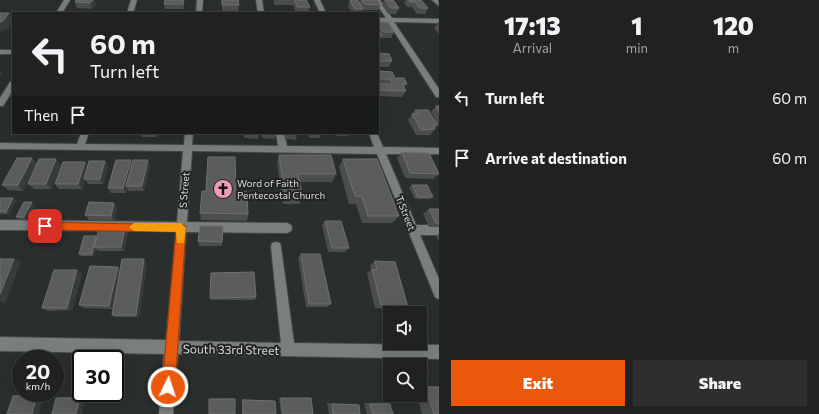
<!DOCTYPE html>
<style>
:root{--surface:#202222;--page:#2d2f2f;--text:#f1f3f6;--muted:#a2a4a5;--line:#3d3f40;--accent:#ea580c}
body{margin:0;font-family:Commissioner,sans-serif;background:var(--page);color:var(--text);height:100vh;display:flex;flex-direction:column;font-size:15px;white-space:nowrap}
*{box-sizing:border-box;margin:0}
p{font-size:13px;color:var(--muted)}
.icon{flex:none;width:22px;height:22px;fill:none;stroke:currentColor;stroke-width:2;stroke-linecap:round;stroke-linejoin:round}
.map{position:relative;flex:1;overflow:hidden}
.drawer{display:flex;flex-direction:column;background:var(--surface);width:380px}
.drawer>*{flex:none}
.top-card{position:absolute;left:12px;top:12px;width:367px;height:122px;border-radius:0px;box-shadow:0 4px 16px #0002,0 0 0 1px var(--line);background:#202222;color:var(--text);overflow:hidden}
.tools{position:absolute;left:383px;top:306px;display:grid;gap:8px}
.tools a{display:grid;place-items:center;width:44px;height:44px;border-radius:0px;background:var(--surface);box-shadow:0 4px 16px #0002,0 0 0 1px var(--line);font-size:20px}
.speed{position:absolute;left:12px;top:350px;display:flex;gap:8px;font-size:20px;font-weight:700;text-align:center}
.speed>*{display:grid;place-content:center;width:52px;height:52px;border-radius:50%;background:var(--surface);box-shadow:0 4px 16px #0002,0 0 0 1px var(--line);line-height:1}
.speed small{font-size:10px;font-weight:400}
.speed .limit{border:2px solid #111;border-radius:6px;background:#fff;color:#111}
.pin{position:absolute;display:grid;place-items:center;width:34px;height:34px;color:#fff;margin:-17px;border-radius:8px;box-shadow:0 2px 6px #0006}
.me{position:absolute;width:44px;margin:-22px;rotate:4deg;stroke-linejoin:round;filter:drop-shadow(0 0 3px #0008)}
.turn{display:flex;align-items:center;gap:14px;height:84px;padding:0 12px;font-size:18px}
.turn .icon{width:52px;height:52px;stroke-width:2.5}
.turn b{display:block;font-size:28px;line-height:34px}
.then{display:flex;align-items:center;height:38px;padding:0 12px;background:#0003;gap:8px;font-size:15px}
.eta{display:flex;justify-content:space-evenly;align-items:center;height:68px;text-align:center}
.eta b{font-size:24px;font-weight:800;line-height:28px}
.button{display:flex;gap:8px;margin-top:auto;padding:8px 12px}
.button a{flex:1;height:46px;border-radius:0px;background:var(--accent);color:#fff;font-size:16px;font-weight:800;line-height:46px;text-align:center}
.button a+a{background:var(--page);color:var(--text)}
ul{padding:0;list-style:none}
li{display:flex;align-items:center;gap:12px;height:60px;padding:0 12px}
li div{flex:1}
li b{display:block;font-size:15px}
li em{font-style:normal}
main{display:flex;flex:1;min-height:0}
.map>svg:first-child{display:block}
.lines{fill:none;stroke-linecap:round;stroke-linejoin:round}
.minor-casing{stroke:#474948;stroke-width:2}
.minor{fill:#7a7e7d;fill-rule:evenodd}
.wall{fill:#4b4e4d}
.shaded-wall{fill:#373b3a}
.building{fill:#5a5d5c;stroke:#6e7170}
.route{fill:#ea580c;stroke:#983908}
.slow{fill:#f59e0b}
.labels{text-anchor:middle;dominant-baseline:central;stroke-width:4;stroke-linejoin:round;paint-order:stroke}
.poi-label{font-size:10px;fill:#dadcdb;stroke:#212423;text-anchor:start}
.street-label{font-size:10px;fill:#dadcdb;stroke:#212423}
.near-street-label{font-size:12px;fill:#dadcdb;stroke:#212423}
</style>
<main>
<div class="map">
<svg width="439" height="414" viewBox="0 0 439 414">
<rect width="100%" height="100%" fill="#2a2e2d"/>
<g class="lines">
<!-- minor casing -->
<g class="minor-casing">
<path id="minor" d="M64,0H70L62,13H56Z
M131,0H137L133,13H127Z
M197,0H203L202,13H196Z
M256,0H262L264,13H258Z
M314,0H320L326,13H320Z
M374,0H380L392,18L439,19V23L394,22L439,89V97H436L388,22H378V18H386Z
M432,0H438L439,6Z
M0,50H13V54H0Z
M10,82H13V90L3,106H0V98Z
M81,133H89L85,144L184,145L185,133H193L192,145L278,146L276,133H284L287,146L374,147L369,133H377L383,147L439,148V154H386L416,225H439V235H420L439,279V299L435,297L377,154L192,151L187,222L287,223L291,225L292,228L291,231L287,233L186,232L179,341L281,343L271,247L272,243L276,242L280,243L281,247L294,343L439,345V359L178,354L173,414H159L164,354L0,351V337L166,340L176,231L0,230V220L177,222L183,151L0,149V143L77,144Z"/>
</g>
<!-- minor -->
<use href="#minor" class="minor"/>
</g>
<!-- wall -->
<path class="wall" d="M76,0H94L96,4L92,9L77,8L75,2Z
M184,0V9H165L164,4Z
M222,0H239L238,11H222Z
M274,0H306L310,7L308,13H296L293,5H274Z
M350,0L360,3V0H378L381,5L378,10H363L361,13H352L348,6Z
M384,0H393L399,8L396,14H388L382,5Z
M406,0H421L428,8L425,14H417L412,7H407L404,3Z
M378,22L394,32L391,38H380L379,41H378Z
M438,22H439V34L434,28Z
M378,53L392,61L389,67H378Z
M378,71L407,84L404,88L406,91L402,97L378,96Z
M436,106H439V125L431,112Z
M415,110L438,125L430,135H416L408,120Z
M20,133H30V134H20Z
M141,133H158L157,137H142Z
M204,133H218V135H204Z
M244,133H259L258,139L244,138Z
M261,133H276L275,139L262,138Z
M284,133H297V134L296,140L285,139Z
M308,133H322L320,138H309Z
M336,133H350L348,136H337Z
M402,152L439,174L433,179L405,178L397,158Z
M279,155L336,174L332,182H300L303,197L299,204H283L277,163Z
M32,158L37,164L23,191L8,190L2,185Z
M56,159L61,165L51,189H34L28,184Z
M343,159L399,216L392,223H362L356,204H349L339,167Z
M105,161L108,167L103,184H88L85,180L82,189H59L55,184L85,162L88,166Z
M132,163L150,166L144,191H128L127,188L126,193H111L108,188Z
M412,185L433,197L430,199H415L409,188Z
M236,191L248,214L247,221L201,220L200,213Z
M0,198L16,200L9,214H0Z
M114,203L117,208L114,221L89,220L85,215Z
M35,205L27,220L19,219L16,217Z
M429,209H439V227H429L423,214Z
M325,221L349,248L345,252H328L322,225Z
M223,226L222,246H199L198,241Z
M125,228L128,233L124,251H98L96,249L94,256H81L79,254L96,236Z
M439,234V241L436,236Z
M301,254L331,304L327,307H306L298,258Z
M375,261L408,307L402,309L375,308L367,273L371,270L370,265Z
M147,263L139,317H115L112,315L113,309L84,308L79,305L118,267L120,269Z
M77,270L82,274L72,310L48,311L42,308Z
M256,297L255,300H211L210,298Z
M420,386L439,387V414H422L417,395H420Z
M63,397H85L82,414H52L56,398Z
M234,398L235,399H209Z
M279,398H311L313,414H281Z
M242,399L273,401H275L276,414H242Z
M327,403L353,404L359,405L360,414H329Z
M364,403H383L390,404L393,414H367Z"/>
<!-- shaded-wall -->
<path class="shaded-wall" d="M93,0H94L96,4L92,9L90,3Z
M9,13L13,19V23L8,29L0,32V22Z
M0,70L2,74L0,76Z
M32,158L37,164L23,191L18,185Z
M56,159L61,165L51,189L46,184Z
M131,160L133,166L126,186L127,188L126,193L123,188Z
M148,160L150,166L144,191L142,186Z
M105,161L108,167L103,184L100,179Z
M85,162L89,168L84,179L85,180L82,189L78,184Z
M13,198L16,200L9,214L6,212Z
M32,202L35,205L27,220L24,217Z
M114,203L117,208L114,221L111,216Z
M125,228L128,233L124,251L121,247Z
M96,236L94,247L96,249L94,256L92,254Z
M14,259L21,262L5,304L0,302V294Z
M144,259L147,263L139,317L136,315Z
M118,267L121,270L113,309L109,306Z
M77,270L82,274L72,310L67,308Z
M37,395H44L39,414H32Z
M85,397L82,414H76L80,398Z"/>
<!-- building -->
<path class="building" d="M76,0H93L90,3L75,2Z
M165,0H184L183,4H164Z
M222,0H238L239,5H222Z
M295,0H306L310,7H297Z
M350,0H358L363,9H355Z
M362,0H378L381,5L364,4Z
M385,0H393L399,8H391Z
M409,0H421L428,8H420L415,2H410Z
M0,13H9L3,21L0,22Z
M378,22H387L394,32H383L378,24Z
M378,28L382,35H378Z
M378,53L389,54L392,61H378Z
M378,71L392,72L395,78H404L407,84H402L406,91L379,90L378,87V84H393L390,79H378Z
M436,106H439V111Z
M415,110H428L438,125H433L435,129L421,130L412,114H418Z
M286,133H297V134H286Z
M402,152L429,153L439,174L410,173Z
M279,155H331L336,174H298L303,197L285,196Z
M208,157H235L236,191L247,192L248,214L200,213L202,191H206Z
M17,158H32L18,185H2Z
M39,159H56L46,184H28Z
M343,159H377L399,216H368L362,197L355,196Z
M116,160H131L123,188H108Z
M133,160H148L142,186H126Z
M89,161H105L100,179H84Z
M63,162H85L78,184H55Z
M412,185H427L433,197H418Z
M0,198H13L6,212L0,211Z
M24,202H32L24,217H16Z
M89,202L114,203L111,216L85,215Z
M429,209H439V223H436Z
M325,221H341L349,248H332Z
M200,226H223L222,242L198,241Z
M125,228L121,247H94L99,229Z
M84,236H96L92,254H79Z
M301,254H320L331,304H309Z
M0,259H14L0,294Z
M122,259H144L136,315H112Z
M375,261L395,262L408,307L381,305L372,269L377,270Z
M90,266L118,267L109,306L79,305Z
M54,270H77L67,308H42Z
M254,272L256,297L210,298L211,273Z
M426,387H439V414H434Z
M37,395L32,414H7L13,396Z
M56,398H80L76,414H52Z
M281,398H311L313,414H283Z
M209,399H235V414H209Z
M243,400L275,401L276,414H243Z
M332,404L359,405L360,414H333Z
M370,404H390L393,414H373Z"/>
<!-- route -->
<path class="route" d="M45,222L184,225L186,228L175,387L173,392L168,394L164,392L162,387L176,232L45,230L41,226Z"/>
<!-- slow -->
<path class="slow" d="M134,223H181L186,228L184,243H177L176,232L134,231L129,227Z"/>
<!-- icons -->
<defs>
<g id="church-disc" transform="scale(1)"><circle r="9.5" fill="#ef9ab8" stroke="#212423"/><path d="M-1.2-6h2.4v3.5h3.3v2.4h-3.3V6h-2.4V-.1h-3.3v-2.4h3.3Z" fill="#111"/></g>
</defs>
<g fill-rule="evenodd">
<use href="#church-disc" x="223" y="189"/>
</g>
<g class="labels">
<!-- poi labels -->
<g class="poi-label">
<text x="237" y="183">Word of Faith<tspan x="237" dy="12">Pentecostal Church</tspan></text>
</g>
<!-- street labels -->
<g class="street-label">
<text transform="translate(184 190) rotate(-85)">S Street</text>
<text transform="translate(406 213) rotate(68)">T Street</text>
</g>
<!-- near-street labels -->
<g class="near-street-label">
<text transform="translate(231 349) rotate(1)">South 33rd Street</text>
</g>
</g>
</svg>
<div class="tools">
<a><svg class="icon" aria-label="sound" viewBox="0 0 24 24"><path d="M4 9h4l5-4v14l-5-4H4zM17 9q2 3 0 6"/></svg></a>
<a><svg class="icon" aria-label="search" viewBox="0 0 24 24"><circle cx="10" cy="10" r="6"/><path d="M15 15l6 6"/></svg></a>
</div>
<div class="speed"><div>20<small>km/h</small></div><div class="limit">30</div></div>
<div class="pin" style="left:45px;top:226px;background:#d93025"><svg class="icon" aria-label="arrive" viewBox="0 0 24 24"><path d="M6 21V4h12l-3 4 3 4H6"/></svg></div>
<svg class="me" style="left:168px;top:387px" viewBox="-20 -20 40 40"><circle r="17" fill="#ea580c" stroke="#fff" stroke-width="3"/><path d="M0-11L8 9 0 5-8 9z" fill="#fff"/></svg>
<div class="top-card">
<div class="turn"><svg class="icon" aria-label="left" viewBox="0 0 24 24"><path d="M17 20v-9H6M10 6l-5 5 5 5"/></svg><div><b>60 m</b>Turn left</div></div>
<div class="then">Then<svg class="icon" aria-label="arrive" viewBox="0 0 24 24"><path d="M6 21V4h12l-3 4 3 4H6"/></svg></div>
</div>
</div>
<section class="drawer">
<div class="eta">
<div><b>17:13</b><p>Arrival</p></div>
<div><b>1</b><p>min</p></div>
<div><b>120</b><p>m</p></div>
</div>
<ul>
<li><svg class="icon" aria-label="left" viewBox="0 0 24 24"><path d="M17 20v-9H6M10 6l-5 5 5 5"/></svg><div><b>Turn left</b></div><em>60 m</em></li>
<li><svg class="icon" aria-label="arrive" viewBox="0 0 24 24"><path d="M6 21V4h12l-3 4 3 4H6"/></svg><div><b>Arrive at destination</b></div><em>60 m</em></li>
</ul>
<div class="button"><a>Exit</a><a>Share</a></div>
</section>
</main>
